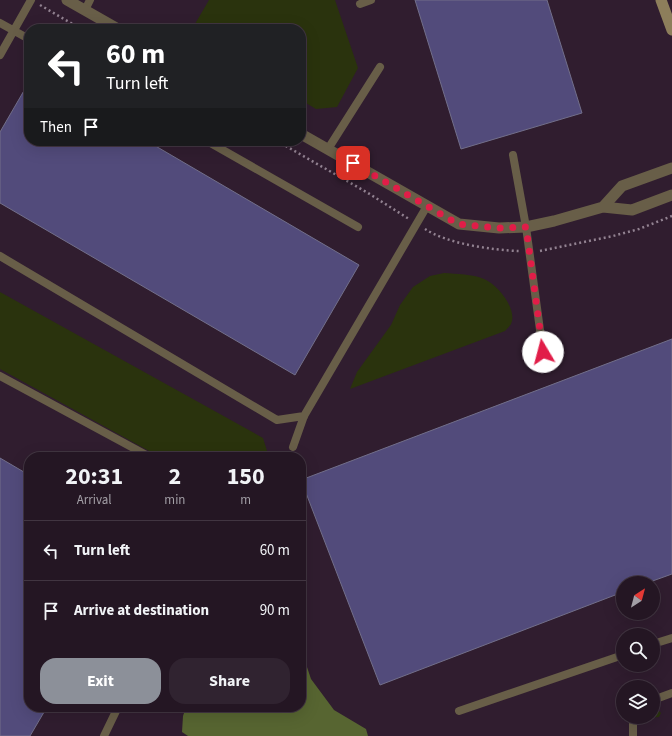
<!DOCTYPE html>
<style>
:root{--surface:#241623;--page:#302330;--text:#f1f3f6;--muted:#a39fa6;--line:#413541;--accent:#8c9099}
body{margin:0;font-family:"Source Sans 3",sans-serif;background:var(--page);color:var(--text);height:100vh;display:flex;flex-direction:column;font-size:15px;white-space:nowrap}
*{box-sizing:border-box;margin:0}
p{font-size:13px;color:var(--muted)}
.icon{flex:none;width:22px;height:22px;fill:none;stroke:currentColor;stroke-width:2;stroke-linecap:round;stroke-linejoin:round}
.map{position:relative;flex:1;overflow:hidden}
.drawer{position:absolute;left:24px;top:452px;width:282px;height:260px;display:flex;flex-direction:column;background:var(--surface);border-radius:16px;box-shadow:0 4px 16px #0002,0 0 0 1px var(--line)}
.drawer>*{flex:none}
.guide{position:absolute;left:24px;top:24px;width:282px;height:122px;border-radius:16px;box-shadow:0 4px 16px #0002,0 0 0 1px var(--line);background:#202124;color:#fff;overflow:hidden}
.needle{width:26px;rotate:36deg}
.tools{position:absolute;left:616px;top:576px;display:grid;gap:8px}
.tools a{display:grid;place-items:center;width:44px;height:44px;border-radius:50%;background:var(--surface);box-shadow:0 4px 16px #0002,0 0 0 1px var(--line);font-size:20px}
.pin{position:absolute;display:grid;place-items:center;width:34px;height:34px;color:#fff;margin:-17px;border-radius:8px;box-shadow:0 2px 6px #0006}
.me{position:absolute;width:44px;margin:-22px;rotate:352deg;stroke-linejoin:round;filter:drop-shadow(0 0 3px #0008)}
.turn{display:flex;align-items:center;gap:14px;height:84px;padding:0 16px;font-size:18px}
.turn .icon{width:52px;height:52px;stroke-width:2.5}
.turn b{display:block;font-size:28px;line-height:34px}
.then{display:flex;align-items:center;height:38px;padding:0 16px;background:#0003;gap:8px;font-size:15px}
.eta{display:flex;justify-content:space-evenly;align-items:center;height:68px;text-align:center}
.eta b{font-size:24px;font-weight:700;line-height:28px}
.primary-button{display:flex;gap:8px;margin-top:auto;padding:8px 16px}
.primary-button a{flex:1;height:46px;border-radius:16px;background:var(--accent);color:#fff;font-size:16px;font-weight:700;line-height:46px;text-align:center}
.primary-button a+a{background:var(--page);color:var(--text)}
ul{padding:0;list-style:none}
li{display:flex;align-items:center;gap:12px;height:60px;padding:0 16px;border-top:1px solid var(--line)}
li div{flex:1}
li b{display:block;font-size:15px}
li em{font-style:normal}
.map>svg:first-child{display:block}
.green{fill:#2a330d}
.forest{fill:#576531}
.building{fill:#524b7b;stroke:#726f8a}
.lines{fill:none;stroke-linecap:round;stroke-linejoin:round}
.path{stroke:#928291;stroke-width:2.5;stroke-dasharray:2 3;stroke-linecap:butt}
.service{stroke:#685e48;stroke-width:8}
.minor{stroke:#685e48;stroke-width:11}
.secondary{stroke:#8d7e5b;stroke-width:11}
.route{stroke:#e11d48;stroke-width:7;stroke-dasharray:0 12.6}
</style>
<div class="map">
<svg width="672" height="736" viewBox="0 0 672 736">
<rect width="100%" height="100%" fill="#301d2f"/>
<!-- green -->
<path class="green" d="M209,0H335L358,68L337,107L316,109L301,100V29H192Z
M444,273C457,274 472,274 484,279C497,284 518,309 511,324C510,326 507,329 505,331L350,389L357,372L391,325L400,305L413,287L430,276Z
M0,292L263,438L269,457H160L0,369Z
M657,709L661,713L659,717L639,719L638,717H653V710Z"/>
<!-- forest -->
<path class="forest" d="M301,649L311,679L334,710L366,729L368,736H188L182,732L183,716L186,707H301Z"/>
<!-- building -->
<path class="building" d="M415,0H547L582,113L461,149Z
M29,82V141H147L359,265L295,375L0,203V132Z
M672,339V574L647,583H623V592L380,685L301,480Z
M0,458L29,475V707H47L30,736H0Z"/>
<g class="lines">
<!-- path -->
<path class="path" d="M40,5L81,29
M277,141L368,193L409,219
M425,229C448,244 492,250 519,251
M540,251L613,236L639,229L672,216"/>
<!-- service -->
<path class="service" d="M360,4L371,0
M85,10L90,0
M0,23L29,39
M0,55L31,0
M207,141L358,227
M328,149L380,67
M513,155L526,227L543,352
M0,256L277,420L304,416
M0,376L150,457
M293,447L304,416L427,206
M653,644L672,638
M653,700L672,693
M459,711L623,655
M104,736L118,707
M633,736V717"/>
<!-- minor -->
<path class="minor" d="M67,0L118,29
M301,134L459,224L499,228L526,227L554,221L603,207L632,210L672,195
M603,207L622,186L672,168"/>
<!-- secondary -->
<path class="secondary" d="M661,0L672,30"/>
</g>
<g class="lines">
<!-- route -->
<path class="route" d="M353,163L458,224L499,228L526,227L543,352"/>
</g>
</svg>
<div class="tools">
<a><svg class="needle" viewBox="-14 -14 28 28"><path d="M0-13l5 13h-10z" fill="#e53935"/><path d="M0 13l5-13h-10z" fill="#a39fa6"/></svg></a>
<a><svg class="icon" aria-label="search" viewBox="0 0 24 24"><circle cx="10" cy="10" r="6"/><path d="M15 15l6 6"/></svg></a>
<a><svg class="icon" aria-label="layers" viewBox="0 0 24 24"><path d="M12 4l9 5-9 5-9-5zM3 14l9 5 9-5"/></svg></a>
</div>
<div class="pin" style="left:353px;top:163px;background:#d93025"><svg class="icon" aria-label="arrive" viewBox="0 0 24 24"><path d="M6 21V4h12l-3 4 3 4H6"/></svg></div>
<svg class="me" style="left:543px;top:352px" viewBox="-20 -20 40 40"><circle r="19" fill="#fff"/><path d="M0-13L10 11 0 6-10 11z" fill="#e11d48"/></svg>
<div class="guide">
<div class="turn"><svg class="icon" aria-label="left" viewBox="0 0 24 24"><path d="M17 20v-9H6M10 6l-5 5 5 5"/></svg><div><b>60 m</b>Turn left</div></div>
<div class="then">Then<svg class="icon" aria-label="arrive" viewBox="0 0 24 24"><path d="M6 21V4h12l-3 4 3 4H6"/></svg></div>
</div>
<section class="drawer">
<div class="eta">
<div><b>20:31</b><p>Arrival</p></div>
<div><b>2</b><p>min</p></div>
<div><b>150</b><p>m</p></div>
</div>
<ul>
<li><svg class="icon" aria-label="left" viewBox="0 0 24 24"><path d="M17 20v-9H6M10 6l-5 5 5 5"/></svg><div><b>Turn left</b></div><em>60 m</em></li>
<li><svg class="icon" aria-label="arrive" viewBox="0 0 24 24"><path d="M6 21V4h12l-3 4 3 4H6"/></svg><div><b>Arrive at destination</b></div><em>90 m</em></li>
</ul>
<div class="primary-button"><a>Exit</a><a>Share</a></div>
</section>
</div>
